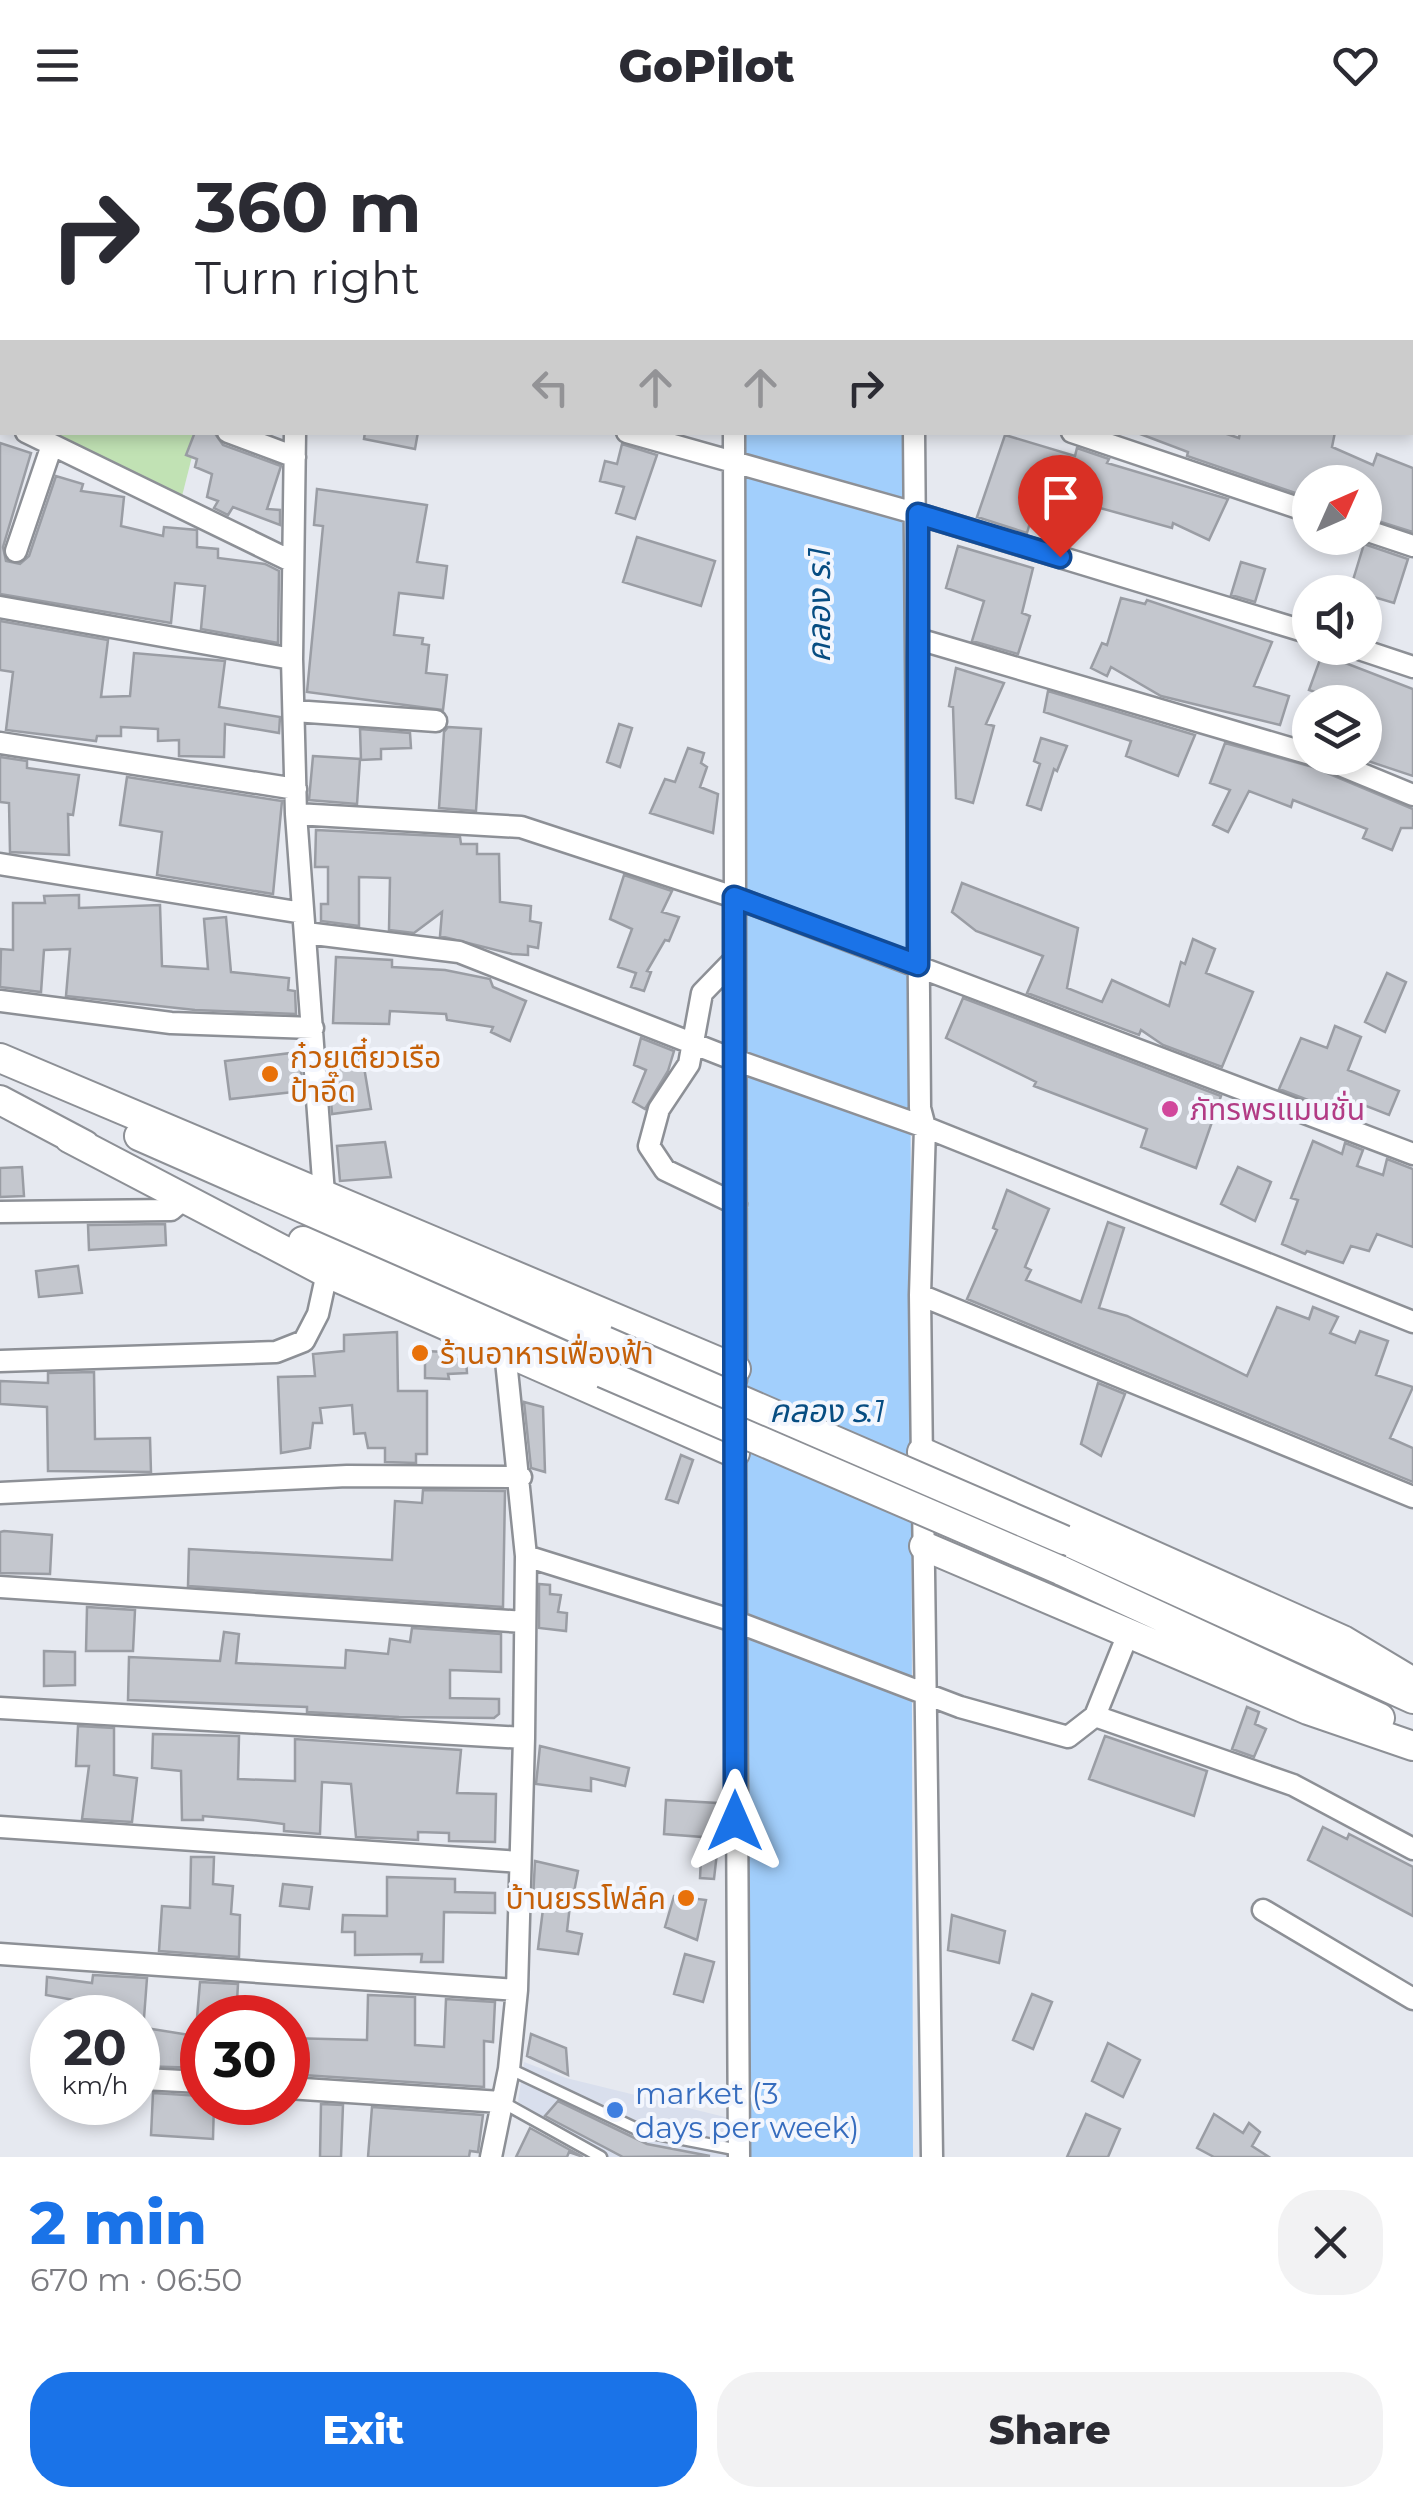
<!DOCTYPE html>
<meta charset="utf-8">
<style>
:root{--surface:#fff;--page:#f2f2f3;--text:#2b2b33;--muted:#7c7c81;--accent:#1a73e8}
body{margin:0;font-family:Montserrat,"Noto Sans Thai",sans-serif;background:var(--page);color:var(--text);height:100vh;display:flex;flex-direction:column;font-size:38px;white-space:nowrap}
*{box-sizing:border-box;margin:0}
p{font-size:32px;color:var(--muted)}
.icon{flex:none;width:55px;height:55px;fill:none;stroke:currentColor;stroke-width:2;stroke-linecap:round;stroke-linejoin:round}
.map{position:relative;height:2027px;overflow:hidden}
.sheet{display:flex;flex-direction:column;background:var(--surface);flex:1}
.sheet>*{flex:none}
.top-card{position:absolute;left:0px;top:0px;width:1415px;height:305px;box-shadow:0 5px 15px #0003;background:#fff;color:var(--text);overflow:hidden}
.needle{width:65px;rotate:45deg}
.fabs{position:absolute;left:1292px;top:335px;display:grid;gap:20px}
.fabs a{display:grid;place-items:center;width:90px;height:90px;border-radius:50%;background:var(--surface);box-shadow:0 5px 15px #0003;font-size:50px}
.speed{position:absolute;left:30px;top:1865px;display:flex;gap:20px;font-size:50px;font-weight:700;text-align:center}
.speed>*{display:grid;place-content:center;width:130px;height:130px;border-radius:50%;background:var(--surface);box-shadow:0 5px 15px #0003;line-height:1}
.speed small{font-size:25px;font-weight:400}
.speed .limit{border:15px solid #d22;background:#fff;color:#111}
.pin{position:absolute;display:grid;place-items:center;width:85px;height:85px;color:#fff;margin:-102px -42px;border-radius:50% 50% 50% 0;rotate:-45deg;box-shadow:0 0 10px #0007}
.pin .icon{rotate:45deg}
.me{position:absolute;width:110px;margin:-55px;rotate:0deg;stroke-linejoin:round;filter:drop-shadow(0 0 8px #0008)}
.turn{display:flex;align-items:center;gap:35px;height:210px;padding:0 30px;font-size:45px}
.turn .icon{width:130px;height:130px;stroke-width:2.5}
.turn b{display:block;font-size:70px;line-height:85px}
.lanes{display:flex;align-items:center;height:95px;padding:0 30px;background:#0003;justify-content:center;gap:50px;direction:ltr}
.lanes .off{opacity:.35}
.round{display:grid;place-items:center;flex:none;width:105px;height:105px;border-radius:40px;background:var(--page)}
.overview{display:flex;align-items:center;justify-content:space-between;height:170px;padding:0 30px}
h1{font-size:60px;font-weight:800;line-height:75px;color:var(--accent)}
.action{display:flex;gap:20px;margin-top:auto;padding:20px 30px}
.action a{flex:1;height:115px;border-radius:40px;background:var(--accent);color:#fff;font-size:40px;font-weight:800;line-height:115px;text-align:center}
.action a+a{background:var(--page);color:var(--text)}
header{display:flex;justify-content:space-between;align-items:center;height:130px;padding:0 30px;background:var(--surface);font-size:45px;font-weight:800}
.map>svg:first-child{display:block}
.built{fill:#d9dfed}
.green{fill:#c1e2b4}
.water{fill:#a2cffc}
.building{fill:#c4c7ce;stroke:#9a9da4;stroke-width:2.5}
.lines{fill:none;stroke-linecap:round;stroke-linejoin:round}
.lane-casing{stroke:#8d9096;stroke-width:15}
.street-casing{stroke:#8d9096;stroke-width:25}
.secondary-casing{stroke:#8d9096;stroke-width:32}
.lane{stroke:#fff;stroke-width:10}
.street{stroke:#fff;stroke-width:20}
.secondary{stroke:#fff;stroke-width:28}
.secondary-bridge-casing{stroke:#8d9096;stroke-width:32;stroke-linecap:butt}
.secondary-bridge{stroke:#fff;stroke-width:28}
.route-casing{stroke:#114b97;stroke-width:25}
.route{stroke:#1a73e8;stroke-width:18}
.food-dot{fill:#e8710a;stroke:#f3f6fd;stroke-width:4}
.hotel-dot{fill:#d1479c;stroke:#f3f6fd;stroke-width:4}
.shop-dot{fill:#3f7fe0;stroke:#f3f6fd;stroke-width:4}
.labels{text-anchor:middle;dominant-baseline:central;stroke-width:8;stroke-linejoin:round;paint-order:stroke}
.food-label{font-size:30px;fill:#c56008;stroke:#f3f6fd;text-anchor:start}
.hotel-label{font-size:30px;fill:#b23c85;stroke:#f3f6fd;text-anchor:start}
.shop-label{font-size:30px;fill:#366cbe;stroke:#f3f6fd;text-anchor:start}
.water-label{font-size:32px;font-style:italic;fill:#074d82;stroke:#f3f6fd}
</style>
<header><svg class="icon" aria-label="menu" viewBox="0 0 24 24"><path d="M4 6h16M4 12h16M4 18h16"/></svg>GoPilot<svg class="icon" aria-label="heart" viewBox="0 0 24 24"><path d="M12 20l-8-8c-3-5 5-10 8-4 3-6 11-1 8 4z"/></svg></header>
<div class="map">
<svg width="1413" height="2027" viewBox="0 0 1413 2027">
<rect width="100%" height="100%" fill="#e6e9f0"/>
<!-- built -->
<path class="built" d="M524,1932L566,1948L729,1988V2027H607L518,1972Z"/>
<!-- green -->
<path class="green" d="M42,303H198L181,370Z"/>
<!-- water -->
<path class="water" d="M740,303H909L913,2027H739Z"/>
<!-- building -->
<path class="building" d="M195,302H214L223,315L281,336L267,379L280,380V395L233,377L228,385L214,378L218,371L207,367L212,344L195,337L197,329L186,325Z
M365,302H418L415,319L364,309Z
M1135,302H1221L1239,308L1240,302H1335L1332,317L1373,335L1377,324L1413,338V402L1365,387V352H1310V368L1187,326L1188,322Z
M1005,305L1075,326L1077,318L1109,329L1107,333L1228,369L1209,410L1173,393L1172,398L1039,361L1027,403L977,387Z
M0,313L31,323L3,417L6,431L20,434L29,426L56,346L83,354L81,361L124,367L121,396L163,406L164,397L197,400V417L218,419V428L265,434L279,441L278,513L201,499L205,456L175,453L171,493L0,464Z
M622,314L657,325L635,389L616,383L624,357L600,351L605,331L617,334Z
M317,359L427,375L417,432L447,436L443,468L399,463L394,505L423,508L422,514L429,515L426,543L447,545L443,580L307,562L323,396L314,395Z
M637,407L715,431L701,476L623,452Z
M1364,414L1408,429L1394,473L1350,460Z
M958,416L1033,438L1022,483L1030,486L1018,524L972,511L984,471L946,458Z
M1241,432L1265,439L1255,472L1231,465Z
M1121,468L1145,474L1147,470L1272,512L1254,556L1289,566L1280,595L1161,566L1111,537L1107,546L1091,538L1102,513L1107,515Z
M0,491L108,510L101,567L130,566L134,523L225,531L219,577L280,587L279,603L225,594L224,627L179,626V610L158,611V599L121,597V606H97L96,611L6,600L13,542L0,540Z
M1322,524L1413,559V646L1365,630V572H1344L1309,560Z
M956,538L1004,553L986,594L994,596L973,673L956,668L953,577L949,576Z
M1048,561L1195,605L1178,646L1126,626L1131,611L1044,582Z
M619,594L632,598L620,637L607,632Z
M448,597L481,599L476,681L439,678L444,602Z
M360,599L410,603L411,618L381,619V629L361,630Z
M1041,608L1067,616L1057,641L1054,639L1041,680L1027,675L1040,634L1034,631Z
M1225,613L1313,637L1413,679V698H1401L1392,720L1363,708L1367,699L1293,670L1291,677L1249,661L1228,702L1213,695L1230,660L1210,653Z
M688,618L704,623L701,633L707,637L700,657L718,664L713,703L650,683L665,649L675,652Z
M313,626L360,629L357,674L309,670Z
M0,627L27,631V638L79,645L73,685L68,684L69,725L10,722L9,673L0,672Z
M127,647L282,671L273,764L157,745L162,702L120,695Z
M316,700L460,707L461,714H477V724H499L500,772L531,776L530,791L541,793L538,818L528,816V825L512,824L440,806L442,782L414,803L389,800L390,748L359,747V796L321,791V774H328V737H315Z
M624,745L672,761L662,782L679,787L669,811L665,810L647,841L651,842L644,861L631,857L636,843L618,837L632,799L610,789Z
M962,753L1078,798L1067,858L1102,872L1112,850L1169,876L1181,832L1185,834L1193,809L1215,819L1206,843L1253,862L1222,937L1163,915L1141,900L1139,905L1027,863L1043,826L976,801L952,782Z
M79,765V778L160,775L162,836L208,839L204,789L226,787L231,842L289,848L288,860L295,861L296,884L195,880L66,866L70,819L44,820L41,862L0,857L1,819L13,820V773H45L44,766Z
M336,827L392,830V837L445,840L490,849L493,857L526,871L510,911L491,902L493,897L447,890L446,884L390,881L389,894L333,893Z
M1387,843L1406,852L1385,902L1365,892Z
M963,868L1221,966L1196,1038L1141,1017L1147,999L1034,956L1036,952L946,908Z
M1335,896L1361,907L1348,940L1399,961L1389,985L1341,966L1334,980L1279,959L1301,908L1327,918Z
M641,908L674,921L668,941L645,979L633,972L646,940L634,935Z
M291,923L292,933L300,932L303,961L230,969L225,931Z
M362,925L371,979L332,984L328,929Z
M1313,1011L1342,1024L1345,1013L1363,1020L1357,1036L1383,1045L1387,1029L1413,1039V1117L1377,1104L1369,1121L1351,1116L1343,1133L1307,1121L1305,1124L1282,1114L1298,1070L1291,1068Z
M385,1012L391,1047L340,1051L337,1016Z
M22,1037L24,1066L0,1067V1038Z
M1238,1037L1271,1052L1255,1091L1221,1074Z
M1007,1060L1049,1079L1025,1137L1031,1140L1026,1150L1081,1172L1108,1092L1124,1098L1099,1178L1127,1186L1247,1246L1277,1177L1309,1189L1313,1177L1338,1187L1330,1203L1355,1213L1360,1201L1388,1211L1376,1245L1413,1257L1390,1308L1413,1318V1352L967,1169L997,1100L993,1098Z
M165,1094L166,1115L89,1120L88,1095Z
M78,1136L82,1163L39,1167L36,1141Z
M397,1202L398,1261H427V1324H416V1333L385,1332V1318H368L365,1303L354,1304L352,1275L320,1278L322,1293H313L310,1318L281,1323L278,1247L315,1246L313,1224L344,1221V1205Z
M425,1221L446,1222L447,1229H466L467,1243L448,1244L449,1249L425,1248Z
M94,1242L95,1309L150,1308L151,1342L48,1341L47,1277L0,1274V1251L48,1253V1243Z
M1098,1253L1125,1264L1101,1326L1081,1314Z
M524,1272L543,1277L545,1342L531,1338Z
M681,1325L693,1330L678,1373L666,1369Z
M423,1360L505,1361L503,1477L188,1456L189,1419L392,1430L395,1371L422,1373Z
M4,1401L52,1405L50,1444L0,1443V1402Z
M539,1454L550,1455V1464L561,1465L558,1482L567,1483L566,1501L539,1498Z
M87,1477L135,1480L133,1521H86Z
M412,1498L501,1504V1542L450,1540V1568L499,1569V1584L494,1588L399,1587L307,1582V1577L128,1570L129,1527L220,1531L224,1502L239,1504L236,1533L345,1538L346,1520L388,1524L390,1509L410,1512Z
M44,1521L75,1522V1555L44,1556Z
M1247,1577L1259,1582L1255,1594L1266,1599L1254,1627L1232,1619Z
M78,1596L114,1598V1645L137,1648L132,1692L82,1689L89,1636H76Z
M153,1604L239,1606L238,1649L295,1651V1609L461,1620L457,1663L496,1664L495,1712L449,1711V1703L418,1702V1710L356,1707L351,1654L322,1652L320,1704L284,1701V1694L251,1690L203,1686V1690H182L181,1641L152,1638Z
M1105,1606L1207,1641L1194,1686L1089,1649Z
M540,1616L629,1638L625,1656L591,1648V1661L536,1654Z
M666,1670L717,1673L716,1679H722L714,1749L700,1748L702,1707L664,1704Z
M1323,1697L1347,1709L1349,1704L1413,1737V1786L1308,1730Z
M191,1727H214L213,1754L233,1756L231,1784L240,1785L239,1827L159,1821L162,1776L190,1778Z
M535,1731L578,1741L574,1762L581,1764L578,1777L570,1775L567,1801L582,1804L578,1824L538,1819L544,1771L533,1769Z
M387,1747L455,1749V1762L495,1763V1783L444,1782L443,1832H421L422,1824L355,1825V1802H342L343,1785L387,1786Z
M283,1754L312,1757L309,1779L280,1776Z
M674,1766L706,1770L697,1810L665,1797Z
M952,1785L1005,1801L999,1833L948,1820Z
M685,1824L714,1832L703,1872L674,1864Z
M93,1845L147,1848L144,1888H84L85,1872L46,1865L47,1847L92,1853Z
M200,1852L238,1854L236,1888H197Z
M1032,1864L1052,1872L1033,1919L1013,1910Z
M368,1865L415,1867V1915L444,1917L446,1869L495,1872L493,1912L484,1911V1957L288,1944V1908L367,1910Z
M152,1899L202,1907V1938L138,1936V1927L148,1928Z
M531,1904L566,1918L568,1945L527,1926Z
M1108,1913L1140,1930L1123,1967L1092,1951Z
M153,1963L202,1966V1972H214L213,2009L151,2005Z
M558,1971L647,2014L710,2026L623,2027L545,1986Z
M321,1974L343,1975L341,2027H320Z
M372,1977L483,1985L478,2022L470,2021L469,2027H368Z
M1086,1984L1120,1999L1108,2027H1067Z
M1214,1984L1243,2003L1249,1993L1260,2002L1252,2016L1269,2027H1214L1197,2018Z
M530,1998L583,2027L569,2022L567,2027H516Z"/>
<g class="lines">
<!-- lane casing -->
<g class="lane-casing">
<path id="lane" d="M510,1939L641,2001L739,2020
M502,1972L601,2027"/>
</g>
<!-- street casing -->
<g class="street-casing">
<path id="street" d="M376,0L409,2
M1020,0L1028,2
M306,2V0
M786,2L787,0
M988,2L990,0
M0,81L2,82
M1412,125H1413
M0,196L2,197
M1412,259H1413
M0,290L2,291
M26,302L293,432
M228,302L295,327
M295,302L292,529L296,684L324,1064
M627,302L918,384L1310,503
M734,302L736,1250
M914,302L920,978L925,997L920,1165L922,1335
M1072,302L1310,382
M1365,400L1413,416
M16,421L52,315
M0,477L292,529
M918,509L1310,624
M1356,518L1413,537
M294,581L436,591
M0,613L296,659
M1323,628L1413,665
M296,684L521,697L734,767L1413,1024
M0,734L303,783
M306,803L459,822L735,930L925,997L1413,1192
M735,829L702,863L689,934L659,979L649,1016L665,1040L736,1074
M0,871L171,893L313,898
M0,1082L171,1080L184,1069
M920,1165L1413,1367
M0,1231L276,1222L304,1211L318,1184L327,1143
M735,1309L739,2027
M0,1363L347,1346L521,1347
M923,1369L932,2027
M526,1426L734,1491L960,1577L1068,1607L1095,1586L1128,1504
M0,1457L525,1492
M0,1578L524,1608
M1095,1586L1293,1655L1413,1719
M0,1697L520,1732
M1263,1780L1413,1869
M0,1824L517,1860
M143,1949L202,1952
M288,1958L501,1972
M491,2027L509,1939L517,1860L524,1608L526,1426L505,1221"/>
</g>
<!-- secondary casing -->
<g class="secondary-casing">
<path id="secondary" d="M0,928L736,1239
M0,970L85,1015
M139,1006L605,1211
M69,1008L327,1143L735,1323
M303,1111L603,1243
M922,1322L1343,1510L1413,1552
M1064,1410L1413,1569
M924,1416L1308,1580L1413,1616
M1060,1440L1380,1588"/>
</g>
<!-- lane -->
<use href="#lane" class="lane"/>
<!-- street -->
<use href="#street" class="street"/>
<!-- secondary -->
<use href="#secondary" class="secondary"/>
<!-- secondary-bridge casing -->
<g class="secondary-bridge-casing">
<path id="secondary-bridge" d="M605,1211L1064,1410
M603,1243L1060,1440"/>
</g>
<!-- secondary-bridge -->
<use href="#secondary-bridge" class="secondary-bridge"/>
</g>
<g class="lines">
<!-- route casing -->
<g class="route-casing">
<path id="route" d="M735,1691L734,767L918,835V384L1060,427"/>
</g>
<!-- route -->
<use href="#route" class="route"/>
</g>
<!-- markers -->
<g class="food-dot">
<circle cx="270" cy="944" r="10"/>
<circle cx="420" cy="1223" r="10"/>
<circle cx="686" cy="1768" r="10"/>
</g>
<circle class="hotel-dot" cx="1170" cy="979" r="10"/>
<circle class="shop-dot" cx="615" cy="1980" r="10"/>
<g class="labels">
<!-- food labels -->
<g class="food-label">
<text x="290" y="927">ก๋วยเตี๋ยวเรือ<tspan x="290" dy="34">ป้าอี๊ด</tspan></text>
<text x="440" y="1223">ร้านอาหารเฟื่องฟ้า</text>
<text x="666" y="1768" text-anchor="end">บ้านยรรโฟล์ค</text>
</g>
<!-- hotel labels -->
<g class="hotel-label">
<text x="1190" y="979">ภัทรพรแมนชั่น</text>
</g>
<!-- shop labels -->
<g class="shop-label">
<text x="635" y="1963">market (3<tspan x="635" dy="34">days per week)</tspan></text>
</g>
<!-- water labels -->
<g class="water-label">
<text transform="translate(818 475) rotate(-90)">คลอง ร.1</text>
<text x="827" y="1280">คลอง ร.1</text>
</g>
</g>
</svg>
<div class="fabs">
<a><svg class="needle" viewBox="-14 -14 28 28"><path d="M0-13l5 13h-10z" fill="#e53935"/><path d="M0 13l5-13h-10z" fill="#7c7c81"/></svg></a>
<a><svg class="icon" aria-label="sound" viewBox="0 0 24 24"><path d="M4 9h4l5-4v14l-5-4H4zM17 9q2 3 0 6"/></svg></a>
<a><svg class="icon" aria-label="layers" viewBox="0 0 24 24"><path d="M12 4l9 5-9 5-9-5zM3 14l9 5 9-5"/></svg></a>
</div>
<div class="speed"><div>20<small>km/h</small></div><div class="limit">30</div></div>
<div class="pin" style="left:1060px;top:427px;background:#d93025"><svg class="icon" aria-label="arrive" viewBox="0 0 24 24"><path d="M6 21V4h12l-3 4 3 4H6"/></svg></div>
<svg class="me" style="left:735px;top:1691px" viewBox="-20 -20 40 40"><path d="M0-17L14 15 0 8-14 15z" fill="#1a73e8" stroke="#fff" stroke-width="4"/></svg>
<div class="top-card">
<div class="turn"><svg class="icon" aria-label="right" viewBox="0 0 24 24"><path d="M7 20v-9h11M14 6l5 5-5 5"/></svg><div><b>360 m</b>Turn right</div></div>
<div class="lanes"><svg class="icon off" aria-label="left" viewBox="0 0 24 24"><path d="M17 20v-9H6M10 6l-5 5 5 5"/></svg><svg class="icon off" aria-label="ahead" viewBox="0 0 24 24"><path d="M12 20V5M6 11l6-6 6 6"/></svg><svg class="icon off" aria-label="ahead" viewBox="0 0 24 24"><path d="M12 20V5M6 11l6-6 6 6"/></svg><svg class="icon" aria-label="right" viewBox="0 0 24 24"><path d="M7 20v-9h11M14 6l5 5-5 5"/></svg></div>
</div>
</div>
<section class="sheet">
<div class="overview"><div><h1>2 min</h1><p>670 m · 06:50</p></div><a class="round"><svg class="icon" aria-label="close" viewBox="0 0 24 24"><path d="M6 6l12 12M18 6L6 18"/></svg></a></div>
<div class="action"><a>Exit</a><a>Share</a></div>
</section>
